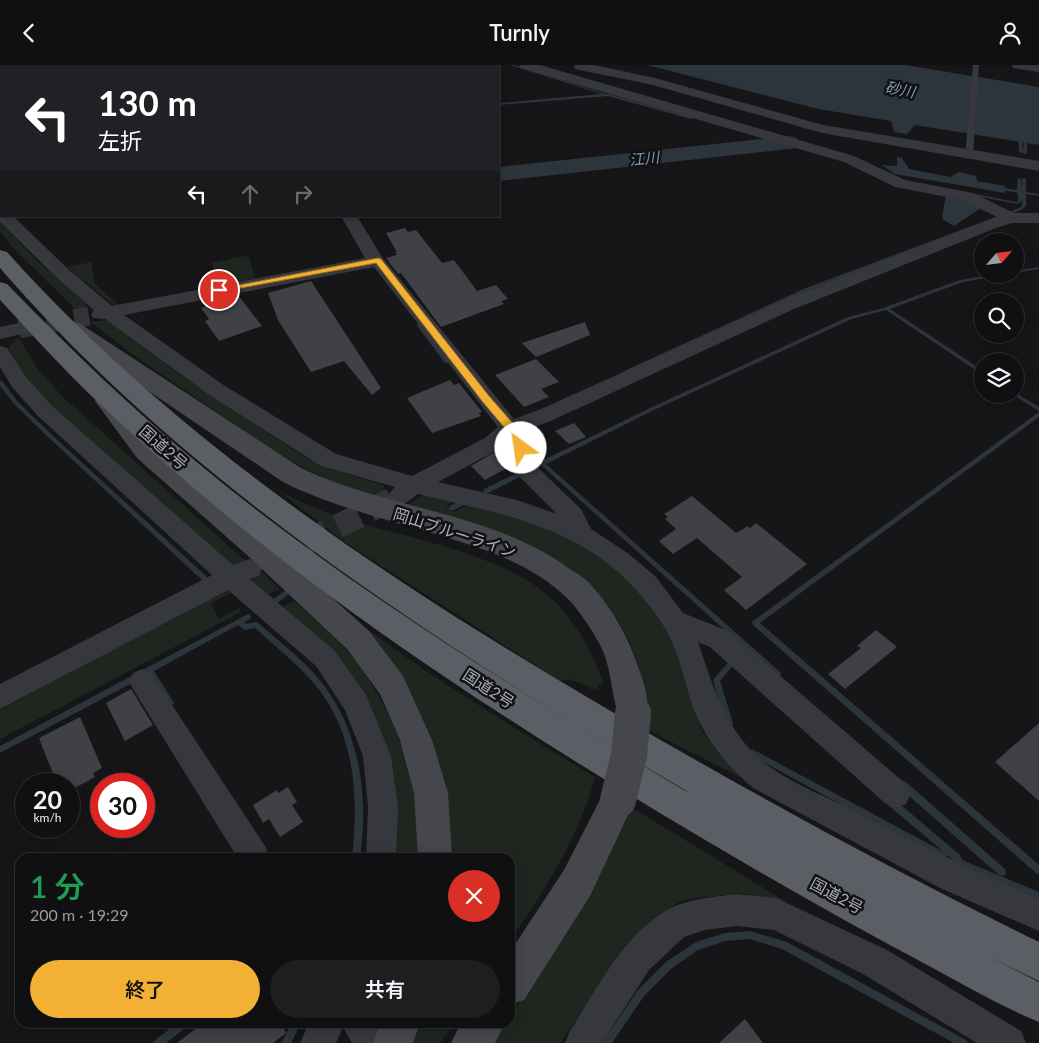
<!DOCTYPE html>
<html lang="ja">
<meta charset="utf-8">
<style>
:root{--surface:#101012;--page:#1e1e20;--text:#f1f3f6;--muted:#9c9d9f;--line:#303032;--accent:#f2b134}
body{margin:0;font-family:Lato,"Noto Sans JP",sans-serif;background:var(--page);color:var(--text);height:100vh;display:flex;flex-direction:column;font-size:19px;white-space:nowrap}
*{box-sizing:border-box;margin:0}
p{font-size:16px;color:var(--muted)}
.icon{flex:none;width:28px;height:28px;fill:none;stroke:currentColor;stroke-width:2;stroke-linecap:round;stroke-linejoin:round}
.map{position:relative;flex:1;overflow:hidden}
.panel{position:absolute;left:15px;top:788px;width:500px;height:175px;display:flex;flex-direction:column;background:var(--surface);border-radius:15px;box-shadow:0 2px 12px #0003,0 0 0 1px var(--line)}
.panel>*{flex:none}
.top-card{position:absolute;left:0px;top:0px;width:500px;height:152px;box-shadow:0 2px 12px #0003,0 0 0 1px var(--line);background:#202124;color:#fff;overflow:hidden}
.needle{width:32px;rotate:62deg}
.buttons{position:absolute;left:974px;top:168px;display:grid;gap:10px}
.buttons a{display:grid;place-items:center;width:50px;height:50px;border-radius:50%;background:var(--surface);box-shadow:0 2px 12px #0003,0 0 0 1px var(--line);font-size:25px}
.speed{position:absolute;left:15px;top:708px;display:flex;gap:10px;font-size:25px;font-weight:700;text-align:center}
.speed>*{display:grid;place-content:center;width:65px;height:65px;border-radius:50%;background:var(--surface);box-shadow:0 2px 12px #0003,0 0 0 1px var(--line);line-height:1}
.speed small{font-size:12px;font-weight:400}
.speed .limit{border:8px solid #d22;background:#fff;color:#111}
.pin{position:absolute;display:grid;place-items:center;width:42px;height:42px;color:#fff;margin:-21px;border:2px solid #fff;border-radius:50%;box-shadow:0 1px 5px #0007}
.me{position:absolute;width:55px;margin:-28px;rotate:329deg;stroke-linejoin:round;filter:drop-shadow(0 0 4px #0008)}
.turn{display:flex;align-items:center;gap:18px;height:105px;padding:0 15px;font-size:22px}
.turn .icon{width:65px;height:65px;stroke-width:2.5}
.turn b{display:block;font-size:35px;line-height:42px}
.lanes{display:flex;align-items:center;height:48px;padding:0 15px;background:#0003;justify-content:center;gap:25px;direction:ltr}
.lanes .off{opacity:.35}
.round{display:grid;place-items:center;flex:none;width:52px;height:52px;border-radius:26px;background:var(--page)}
.overview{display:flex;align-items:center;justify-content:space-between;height:85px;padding:0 15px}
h1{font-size:30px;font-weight:600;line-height:38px;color:#1e9e55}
.primary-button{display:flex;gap:10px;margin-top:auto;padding:10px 15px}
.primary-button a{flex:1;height:58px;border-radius:30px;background:var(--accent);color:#111;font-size:20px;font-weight:600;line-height:58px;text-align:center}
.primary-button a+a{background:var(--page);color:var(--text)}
header{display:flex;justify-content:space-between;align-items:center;height:65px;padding:0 15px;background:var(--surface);font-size:22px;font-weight:600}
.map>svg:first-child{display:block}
.green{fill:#1e261f}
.water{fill:#2c353c}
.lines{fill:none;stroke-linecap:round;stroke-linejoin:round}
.stream{fill:#2c353c;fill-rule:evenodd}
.river{fill:#2c353c;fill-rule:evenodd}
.building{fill:#404145}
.minor-tunnel-far1{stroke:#333438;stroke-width:19;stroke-dasharray:19 9;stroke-linecap:butt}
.minor-tunnel{stroke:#333438;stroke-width:24;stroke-dasharray:24 12;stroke-linecap:butt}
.service{fill:#37383d;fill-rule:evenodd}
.minor{fill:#37383d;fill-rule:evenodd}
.secondary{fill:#45474d;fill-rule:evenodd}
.trunk{fill:#5b5e65;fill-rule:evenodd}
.secondary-bridge{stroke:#45474d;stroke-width:36}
.route{fill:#f2b134;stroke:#9d7322}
.labels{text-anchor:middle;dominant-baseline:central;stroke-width:5;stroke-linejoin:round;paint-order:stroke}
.far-water-label{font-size:15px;font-style:italic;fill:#7f9bb3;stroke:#111113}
.street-label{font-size:16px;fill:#a8adb8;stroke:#111113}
</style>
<header><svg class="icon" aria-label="back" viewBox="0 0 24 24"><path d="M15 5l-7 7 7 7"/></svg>Turnly<svg class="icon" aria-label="person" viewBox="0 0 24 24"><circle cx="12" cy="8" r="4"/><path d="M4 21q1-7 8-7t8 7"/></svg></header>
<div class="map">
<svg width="1039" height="978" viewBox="0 0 1039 978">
<rect width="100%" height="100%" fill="#161618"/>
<!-- green -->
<path class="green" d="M0,157L37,196L86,237V243L80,249L13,183L0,167Z
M244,191L249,192L255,214L217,221L212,198Z
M91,197L95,219L120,241H115L67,202Z
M107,255L182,311L302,390L331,404L383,420L385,434C319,419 263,379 208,341C168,314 128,287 91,257Z
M18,272L39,306L62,331L242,493L251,497L234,501L128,412L42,332L10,290L9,282Z
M280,427C295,433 310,442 325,447C392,471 498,485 551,533C577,557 592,587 604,619L599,620L596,625L570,614L560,616L346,478Z
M423,429L454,436L446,441L454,447L468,440L564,467L621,504L679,581L693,641L702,666L721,691L755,720L648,665C647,649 647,631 643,616C627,548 577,496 512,473C478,460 440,453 405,443Z
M262,507L280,524L267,530L255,520L253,515Z
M227,525L231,528L211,538L219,554L239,543L241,547L0,674V645L211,531Z
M326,532C412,601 501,655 595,712C579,772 545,825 510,876V792H446L447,770L439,713Z
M294,536C317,557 343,577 361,603C399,657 424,726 418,792H390L393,769L391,718L283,541Z
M631,742L788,838L740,828L683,835L655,852L629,882L560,978H491L505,958H510V951C558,885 595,815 631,742Z
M413,958H455L440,978H406Z"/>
<!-- water -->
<path class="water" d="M647,0H905L1039,22V80L915,60L907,69L894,67L891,56L818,44Z
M897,92L902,93L909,104L950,112L959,107L976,111L977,116L1005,121V128L895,109L882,100L897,101Z
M946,129L984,141L954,161L942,154Z"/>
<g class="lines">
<!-- stream -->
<path class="stream" d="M108,0H119L115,1H106Z
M129,0H140C137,2 132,2 129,0Z
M510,0H515L606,29H609L694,53L691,54L608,31L499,40V38L602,29Z
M0,14H1V16H0Z
M1019,74L1022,75L1023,87L1021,88L1019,87Z
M1024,74L1027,75V88L1025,89L1023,88Z
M0,80H1V82H0Z
M1018,113L1021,114L1022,126V114L1024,113L1026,114V127L1039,129V131L1026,129V141L1021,145L810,225L629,307H625L624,306L806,223L1019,143L1022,141V136L1017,139L971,130L969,129L971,128L1016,137L1018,136V128L998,124L996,123L998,122L1017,125Z
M1039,202V204L1015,208V206Z
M995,209H1004L1002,210L963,217L890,244L982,305V309L980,308L886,245L852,254L654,345L546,399L780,607L781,609L780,611L778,612L776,611L542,401L488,428H484L483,426L484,424L650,343L848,252L880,244L960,215Z
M419,258L421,259L449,296V298H445L417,261V260Z
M0,315L2,316L18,337L51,369L207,512L208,514L207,516H203L47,371L14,339L0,321Z
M1015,327L1039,342V346L1013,330L1012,329H1015Z
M1039,347V352L760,558L1039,800V809L1036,808L753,560L752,558L753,556Z
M460,436H462L465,438L464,440L454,445H450L449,443L450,441Z
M287,524L289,525L290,527L289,529L276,539L274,540L272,539L271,537L272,535Z
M248,549L250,550L251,552L250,554L244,557L246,559L256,557L258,558C280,577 304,595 322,618C360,666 369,733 360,792H352C359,733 355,668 316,621C298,599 276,582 255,563L245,565L238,560L154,606L173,636L174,638L173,640L170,641L167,640L149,609L0,688V681Z
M733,593L735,594L736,596L735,598L720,616L733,658L732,660L729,661L726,660L725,658L713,615L731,594Z
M752,684L944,787L889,741L888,738L889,735L892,734L895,735L960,790L962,795L1039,827V835L960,803L956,802L954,796L946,789L947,791L946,794L943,795L940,794L749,689L748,687L749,685Z
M903,716L906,717L1005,804L1006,807L1005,810L1002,811L999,810L900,723L899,720L900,717Z
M750,866L787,877L966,975L968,978H954L782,884L750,874L725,876L698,885L672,903L644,931L612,978H602L638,925L666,897L696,877L725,868Z
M178,958H189L188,961L166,978H153L155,975Z
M292,958H301L291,978H281Z"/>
<!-- river -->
<path class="river" d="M789,71L797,73L801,78L797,83L499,116V102Z"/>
</g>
<!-- building -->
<path class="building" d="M405,163L408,167L416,165L442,198L454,195L477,226L496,220L508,234L501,236L504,239L441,262L401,208L398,209L386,193L397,190L395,187H397L386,168Z
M311,216L381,323L372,330L344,296L311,307L278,255L268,228Z
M238,230L262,261L219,276L205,256L209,254L201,243Z
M585,257L590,270L536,292L522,278Z
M536,294L559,317L541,324L549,332L524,342L495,310Z
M450,315L454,320L459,318L482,347L479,348L481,351L432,368L407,333Z
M574,358L586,372L569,379L555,366Z
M507,380L513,400L485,415L471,401Z
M692,431L736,468L748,461L750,463L756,458L807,499L746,545L724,525L742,512L697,473L673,489L659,476L676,464L665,454L668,452L664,449Z
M876,565L897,582L845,624L828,609L861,583L857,581Z
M131,624L153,660L125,676L106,638Z
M80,652L102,703L93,708L95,712L69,726V719H57L39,673Z
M1039,658V736L995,697Z
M288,722L297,737L292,740L303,757L280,772L269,754L263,758L253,740L277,725L278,728Z
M745,954L763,978H719Z
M203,958H281L286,968L273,978H177Z"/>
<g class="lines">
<!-- minor-tunnel-far1 -->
<path class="minor-tunnel-far1" d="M19,264L89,251"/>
<!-- minor-tunnel -->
<path class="minor-tunnel" d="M273,493L393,434"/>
<!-- service -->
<path class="service" d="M973,0H979L973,91L969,93L965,91Z"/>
<!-- minor -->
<path class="minor" d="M227,0H240V1H227Z
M520,0H540L854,91L905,115L973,128L1014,148H1039V158H1012L996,163L794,244L555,354L525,366L530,373L535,400L581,444L591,464L629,489L656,512L683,548L728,566L906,719L911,729L906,739L896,743L886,739L710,582L698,577C711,615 721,651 748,682C771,710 812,725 844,741C908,774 973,806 1039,834V866L940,823L753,723C727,701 707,677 694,645C686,623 682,599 672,577C667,564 658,553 650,542C592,463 506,450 418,429C407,437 400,444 387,440L384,434L395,422L321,401L208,329L105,254L93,253L91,249L94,245L55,211L0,157V147L1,151H13L67,203L112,241L365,193L341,151H357L382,192L514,354L541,344L782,236L997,152L963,135L895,122L844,97L521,3ZM374,202L498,362L485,373L412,411L336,389L222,319L124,250ZM509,376L517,409L557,449L517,435L438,417L501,383Z
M574,0H594L655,13L823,60L1039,96V106L822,68L653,20L575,4Z
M1012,0H1039V7L1013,3Z
M19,258L26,260L28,264L26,268L0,274V262Z
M0,281L7,283L26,312L52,341L233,500L250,494L259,497L262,504L259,511L250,514L334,585L366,630L391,691L398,742L396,792H366L368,742L363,691L345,645L316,601L228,525L0,644V619L212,510L38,351L12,322L0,302Z
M142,604L151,608L265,781L269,792H237L133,624L129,616L133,608Z
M737,829L776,833L887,885L1021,966L1026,978H977L863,909L774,865L737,861L705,865L684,872L649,905L602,978H565L570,966C596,925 621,875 662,848C683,834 713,832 737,829Z
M309,958H378L382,968L378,978H352L343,962L336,978H300Z"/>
<!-- secondary -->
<path class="secondary" d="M71,256L79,258L301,403C384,443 487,447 563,499C570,505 581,510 587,516C608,537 625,566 635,593C642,612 653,639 644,658L633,662L622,658C610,633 613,603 599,578C592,565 577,542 566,532C525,493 468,479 415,463C370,450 325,438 283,417L63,268L60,263L63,258Z
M107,328L115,330L155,381L267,474L369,566L403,611L432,675L448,728L452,792H418L414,728L400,675L380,629L347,584L247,490L137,393L95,336L99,330Z
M618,719L630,723L635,735L590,831L524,935L510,940V887L564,805L606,723Z
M380,958H420L413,978H373Z
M461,958H505L495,978H451Z"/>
<!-- trunk -->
<path class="trunk" d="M0,185L7,187C177,377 395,520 614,648C753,729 894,806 1039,877V916L987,891L1039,917V957C1002,942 966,921 931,902C867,868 804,833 741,796C522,668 302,528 116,354C75,317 38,276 0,235V217L7,219C68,282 131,343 199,399C349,523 516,625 682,724L690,728C443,583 189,421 0,203Z"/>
<!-- secondary-bridge -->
<path class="secondary-bridge" d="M618,735L629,690L633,648"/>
</g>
<!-- route -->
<path class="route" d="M378,193L381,194L489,331L523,370L526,383L525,386H518L514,374L482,336L376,198L219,227L214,225Z"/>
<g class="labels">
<!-- far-water labels -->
<g class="far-water-label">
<text transform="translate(900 24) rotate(10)">砂川</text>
<text transform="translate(644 93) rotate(-6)">江川</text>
</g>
<!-- street labels -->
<g class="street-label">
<text transform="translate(164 382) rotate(41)">国道2号</text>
<text transform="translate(455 467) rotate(18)">岡山ブルーライン</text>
<text transform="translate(489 623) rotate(33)">国道2号</text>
<text transform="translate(837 830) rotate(28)">国道2号</text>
</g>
</g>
</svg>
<div class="buttons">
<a><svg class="needle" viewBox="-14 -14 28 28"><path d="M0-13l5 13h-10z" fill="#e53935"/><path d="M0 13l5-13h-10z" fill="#9c9d9f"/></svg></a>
<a><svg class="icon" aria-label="search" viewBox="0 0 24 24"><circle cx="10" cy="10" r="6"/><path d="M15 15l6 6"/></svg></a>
<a><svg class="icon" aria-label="layers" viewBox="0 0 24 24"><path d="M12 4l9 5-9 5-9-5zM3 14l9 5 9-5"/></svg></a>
</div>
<div class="speed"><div>20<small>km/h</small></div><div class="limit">30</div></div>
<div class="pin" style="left:219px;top:225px;background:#d93025"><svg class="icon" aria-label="arrive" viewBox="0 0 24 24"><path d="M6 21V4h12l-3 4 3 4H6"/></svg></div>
<svg class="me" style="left:521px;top:383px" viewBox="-20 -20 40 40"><circle r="19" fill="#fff"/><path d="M0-13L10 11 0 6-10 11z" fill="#f2b134"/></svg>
<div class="top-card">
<div class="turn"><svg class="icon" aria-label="left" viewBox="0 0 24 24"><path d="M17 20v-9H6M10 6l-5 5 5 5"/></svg><div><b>130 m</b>左折</div></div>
<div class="lanes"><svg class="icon" aria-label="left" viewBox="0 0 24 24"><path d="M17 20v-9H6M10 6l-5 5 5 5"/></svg><svg class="icon off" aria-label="ahead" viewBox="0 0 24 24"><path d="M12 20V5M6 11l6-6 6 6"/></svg><svg class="icon off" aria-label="right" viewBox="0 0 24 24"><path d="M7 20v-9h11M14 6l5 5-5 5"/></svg></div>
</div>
<section class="panel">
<div class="overview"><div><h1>1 分</h1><p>200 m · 19:29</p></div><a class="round" style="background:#d93025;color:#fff"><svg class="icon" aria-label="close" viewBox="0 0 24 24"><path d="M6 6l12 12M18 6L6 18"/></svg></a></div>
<div class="primary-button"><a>終了</a><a>共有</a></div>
</section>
</div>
